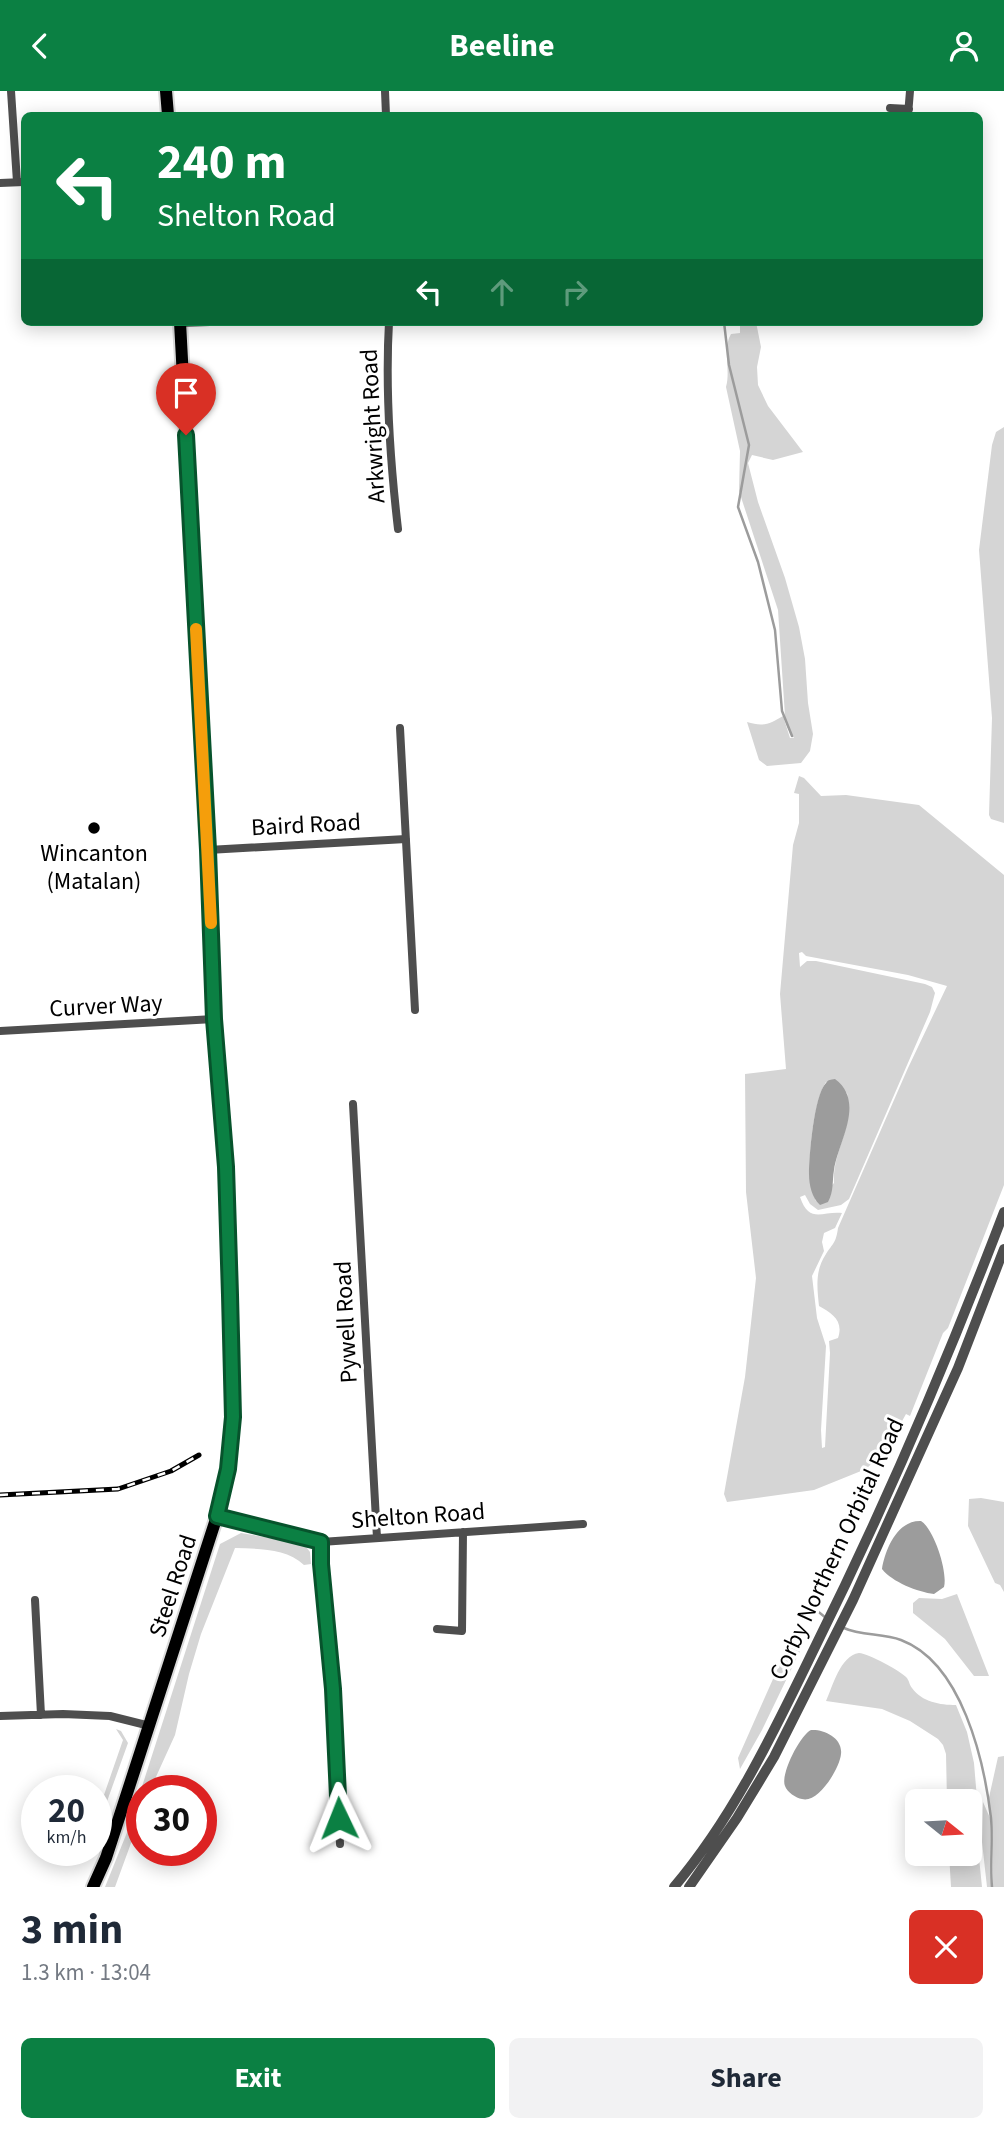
<!DOCTYPE html>
<meta charset="utf-8">
<style>
:root{--surface:#fff;--page:#f2f2f3;--text:#1f2937;--muted:#747a83;--accent:#0b8043}
body{margin:0;font-family:"Source Sans 3",sans-serif;background:var(--page);color:var(--text);height:100vh;display:flex;flex-direction:column;font-size:26px;white-space:nowrap}
*{box-sizing:border-box;margin:0}
p{font-size:23px;color:var(--muted)}
.icon{flex:none;width:38px;height:38px;fill:none;stroke:currentColor;stroke-width:2;stroke-linecap:round;stroke-linejoin:round}
.map{position:relative;height:1796px;overflow:hidden}
.details{display:flex;flex-direction:column;background:var(--surface);flex:1}
.details>*{flex:none}
.guide{position:absolute;left:21px;top:21px;width:962px;height:214px;border-radius:10px;box-shadow:0 4px 18px #0003;background:#0b8043;color:#fff;overflow:hidden}
.needle{width:46px;rotate:108deg}
.controls{position:absolute;left:905px;top:1698px;display:grid;gap:14px}
.controls a{display:grid;place-items:center;width:77px;height:77px;border-radius:10px;background:var(--surface);box-shadow:0 4px 18px #0003;font-size:35px}
.speed{position:absolute;left:21px;top:1684px;display:flex;gap:14px;font-size:35px;font-weight:700;text-align:center}
.speed>*{display:grid;place-content:center;width:91px;height:91px;border-radius:50%;background:var(--surface);box-shadow:0 4px 18px #0003;line-height:1}
.speed small{font-size:18px;font-weight:400}
.speed .limit{border:10px solid #d22;background:#fff;color:#111}
.pin{position:absolute;display:grid;place-items:center;width:60px;height:60px;color:#fff;margin:-72px -30px;border-radius:50% 50% 50% 0;rotate:-45deg;box-shadow:0 0 7px #0007}
.pin .icon{rotate:45deg}
.me{position:absolute;width:77px;margin:-38px;rotate:358deg;stroke-linejoin:round;filter:drop-shadow(0 0 5px #0008)}
.turn{display:flex;align-items:center;gap:24px;height:147px;padding:0 21px;font-size:32px}
.turn .icon{width:91px;height:91px;stroke-width:2.5}
.turn b{display:block;font-size:49px;line-height:60px}
.lanes{display:flex;align-items:center;height:66px;padding:0 21px;background:#0003;justify-content:center;gap:35px;direction:ltr}
.lanes .off{opacity:.35}
.round{display:grid;place-items:center;flex:none;width:74px;height:74px;border-radius:10px;background:var(--page)}
.head{display:flex;align-items:center;justify-content:space-between;height:119px;padding:0 21px}
h1{font-size:42px;font-weight:700;line-height:52px}
.button{display:flex;gap:14px;margin-top:auto;padding:14px 21px}
.button a{flex:1;height:80px;border-radius:10px;background:var(--accent);color:#fff;font-size:28px;font-weight:700;line-height:80px;text-align:center}
.button a+a{background:var(--page);color:var(--text)}
header{display:flex;justify-content:space-between;align-items:center;height:91px;padding:0 21px;background:var(--accent);color:#fff;font-size:32px;font-weight:700}
.map>svg:first-child{display:block}
.green{fill:#d5d5d5;fill-rule:evenodd}
.water{fill:#9c9c9c}
.lines{fill:none;stroke-linecap:round;stroke-linejoin:round}
.stream{stroke:#9c9c9c;stroke-width:2.5}
.primary-casing{stroke:#dbdbdb;stroke-width:16}
.minor{stroke:#4e4e4e;stroke-width:8}
.tertiary{stroke:#4e4e4e;stroke-width:10}
.primary{stroke:#000;stroke-width:12}
.rail-casing{stroke:#000;stroke-width:5}
.rail{stroke:#fff;stroke-width:2.5;stroke-dasharray:8;stroke-linecap:butt}
.route-casing{stroke:#07532c;stroke-width:18}
.route{stroke:#0b8043;stroke-width:12}
.slow{stroke:#f59e0b;stroke-width:12}
.poi-dot{fill:#000;stroke:#fff;stroke-width:2.5}
.labels{text-anchor:middle;dominant-baseline:central;stroke-width:6;stroke-linejoin:round;paint-order:stroke}
.street-label{font-size:24px;fill:#000;stroke:#fff}
.poi-label{font-size:24px;fill:#000;stroke:#fff}
</style>
<header><svg class="icon" aria-label="back" viewBox="0 0 24 24"><path d="M15 5l-7 7 7 7"/></svg>Beeline<svg class="icon" aria-label="person" viewBox="0 0 24 24"><circle cx="12" cy="8" r="4"/><path d="M4 21q1-7 8-7t8 7"/></svg></header>
<div class="map">
<svg width="1004" height="1796" viewBox="0 0 1004 1796">
<rect width="100%" height="100%" fill="#fff"/>
<!-- green -->
<path class="green" d="M740,231H756L761,256L757,276L758,294L768,315L803,361L773,369L752,364L748,372L758,411L785,487L799,536L805,568L808,612L813,643L810,660L801,672L767,675L759,669L747,631C763,636 770,633 783,625L790,647H794L787,636L785,625L778,519L739,400L740,360L726,296C731,278 722,258 731,243L740,242Z
M1004,336V732L991,728L989,724L992,627L979,459L992,354L996,341Z
M799,685L804,687L821,705L846,704L919,714L1004,784V1094L948,1237L943,1242L910,1325L906,1323L886,1359L866,1378L814,1399L727,1411L724,1403L745,1286L756,1187L746,1101L745,983L786,978L780,903L793,754L799,732V703L794,702ZM802,861L806,865L908,884L947,895L908,977L838,1137C836,1152 833,1152 826,1163C815,1179 817,1196 819,1215C832,1222 844,1230 838,1247L829,1250L830,1262L825,1356L822,1357L821,1339L826,1255L817,1227L812,1185L824,1160L822,1151L824,1142L835,1137L842,1122C822,1120 809,1133 800,1106L805,1104L810,1113L818,1119L841,1114L849,1108L930,921L935,902L932,896L925,893L816,870H807L800,876L799,862ZM826,991L847,1002C855,1034 832,1061 834,1092L816,1110C813,1103 811,1096 810,1088C808,1066 814,1008 826,991Z
M981,1407L1004,1411V1501L1000,1494L995,1492L968,1435L969,1408Z
M241,1442L304,1453L310,1461L311,1473L304,1474C286,1457 258,1458 235,1457L201,1543L189,1583L175,1644L150,1699H142V1722L115,1796H105L128,1739L220,1453Z
M957,1503L989,1585H974L945,1548L913,1522V1512L919,1507L942,1508Z
M797,1551L803,1554L762,1639L740,1678L738,1667L785,1561L792,1553Z
M859,1562C869,1563 901,1580 907,1587C910,1592 909,1593 912,1597C922,1611 940,1614 956,1614L967,1641L974,1672L977,1708V1747L982,1796H951L949,1762H970V1710H947L946,1663L943,1654L938,1648L910,1630L882,1618L826,1610C833,1595 840,1565 859,1562Z
M116,1638L121,1640L128,1652L96,1741V1727L123,1649Z
M1004,1665V1796H993V1746L988,1711L998,1666Z
M983,1711L990,1727L991,1796H987L982,1751Z"/>
<!-- water -->
<path class="water" d="M835,988C866,1011 838,1051 834,1079C832,1091 834,1100 828,1111L820,1114C812,1107 809,1094 809,1083C809,1065 814,1004 826,992C829,988 830,989 835,988Z
M921,1430C934,1438 948,1481 944,1496L934,1503C918,1501 892,1491 882,1478C885,1459 897,1429 921,1430Z
M811,1639C824,1638 843,1647 841,1663C840,1677 818,1713 802,1708C796,1707 787,1701 785,1695C780,1684 800,1644 811,1639Z"/>
<g class="lines">
<!-- stream -->
<path class="stream" d="M724,231L729,274L749,354L738,416L758,471L775,539L782,620L792,645
M815,1518L826,1527
M844,1537C861,1545 883,1542 901,1549C962,1572 984,1669 991,1727C993,1750 990,1773 992,1796"/>
<!-- primary casing -->
<g class="primary-casing">
<path id="primary" d="M166,0L168,24
M93,1796L106,1767L217,1425L228,1378L233,1326L230,1184L226,1076L214,928L208,759L180,231"/>
</g>
<!-- minor -->
<path class="minor" d="M11,0L17,91
M385,0L386,24
M890,17L909,18
M908,24L910,0
M0,92L24,91
M389,231C385,300 390,369 398,438
M180,232L210,231
M400,637L415,919
M208,759L406,748
M0,940L214,928
M353,1013L377,1447
M217,1425L321,1451L583,1433
M321,1451L333,1598L340,1753
M35,1509L41,1624
M437,1538L462,1540L463,1441
M0,1625L63,1623L110,1625L150,1635"/>
<!-- tertiary -->
<path class="tertiary" d="M674,1796C735,1724 775,1638 816,1554C886,1413 948,1268 1004,1121
M689,1796L737,1727L774,1666L853,1509L958,1277L1004,1158"/>
<!-- primary -->
<use href="#primary" class="primary"/>
<!-- rail casing -->
<g class="rail-casing">
<path id="rail" d="M0,1404L118,1398L171,1380L199,1364"/>
</g>
<!-- rail -->
<use href="#rail" class="rail"/>
</g>
<g class="lines">
<!-- route casing -->
<g class="route-casing">
<path id="route" d="M186,344L208,759L214,928L226,1076L230,1204L233,1326L228,1378L217,1425L321,1451V1473L333,1598L339,1727"/>
</g>
<!-- route -->
<use href="#route" class="route"/>
<!-- slow -->
<path class="slow" d="M196,538L211,832"/>
</g>
<!-- markers -->
<circle class="poi-dot" cx="94" cy="737" r="7"/>
<g class="labels">
<!-- street labels -->
<g class="street-label">
<text transform="translate(373 335) rotate(-93)">Arkwright Road</text>
<text transform="translate(306 734) rotate(-3)">Baird Road</text>
<text transform="translate(106 915) rotate(-3)">Curver Way</text>
<text transform="translate(346 1231) rotate(-93)">Pywell Road</text>
<text transform="translate(418 1425) rotate(-4)">Shelton Road</text>
<text transform="translate(837 1458) rotate(-65)">Corby Northern Orbital Road</text>
<text transform="translate(173 1495) rotate(-72)">Steel Road</text>
</g>
<!-- poi labels -->
<g class="poi-label">
<text x="94" y="762">Wincanton<tspan x="94" dy="28">(Matalan)</tspan></text>
</g>
</g>
</svg>
<div class="controls">
<a><svg class="needle" viewBox="-14 -14 28 28"><path d="M0-13l5 13h-10z" fill="#e53935"/><path d="M0 13l5-13h-10z" fill="#747a83"/></svg></a>
</div>
<div class="speed"><div>20<small>km/h</small></div><div class="limit">30</div></div>
<div class="pin" style="left:186px;top:344px;background:#d93025"><svg class="icon" aria-label="arrive" viewBox="0 0 24 24"><path d="M6 21V4h12l-3 4 3 4H6"/></svg></div>
<svg class="me" style="left:339px;top:1727px" viewBox="-20 -20 40 40"><path d="M0-17L14 15 0 8-14 15z" fill="#0b8043" stroke="#fff" stroke-width="4"/></svg>
<div class="guide">
<div class="turn"><svg class="icon" aria-label="left" viewBox="0 0 24 24"><path d="M17 20v-9H6M10 6l-5 5 5 5"/></svg><div><b>240 m</b>Shelton Road</div></div>
<div class="lanes"><svg class="icon" aria-label="left" viewBox="0 0 24 24"><path d="M17 20v-9H6M10 6l-5 5 5 5"/></svg><svg class="icon off" aria-label="ahead" viewBox="0 0 24 24"><path d="M12 20V5M6 11l6-6 6 6"/></svg><svg class="icon off" aria-label="right" viewBox="0 0 24 24"><path d="M7 20v-9h11M14 6l5 5-5 5"/></svg></div>
</div>
</div>
<section class="details">
<div class="head"><div><h1>3 min</h1><p>1.3 km · 13:04</p></div><a class="round" style="background:#d93025;color:#fff"><svg class="icon" aria-label="close" viewBox="0 0 24 24"><path d="M6 6l12 12M18 6L6 18"/></svg></a></div>
<div class="button"><a>Exit</a><a>Share</a></div>
</section>
